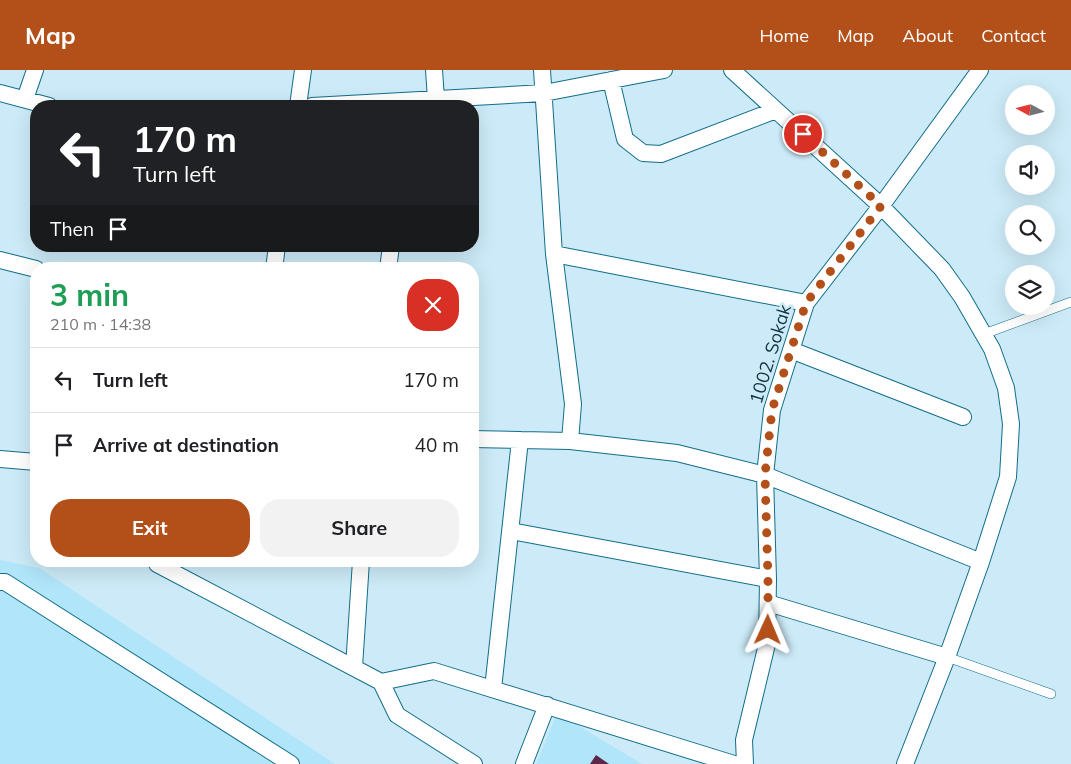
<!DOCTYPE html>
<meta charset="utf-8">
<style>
:root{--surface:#fff;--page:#f2f2f2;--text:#202124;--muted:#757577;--line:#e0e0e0;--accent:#b34f19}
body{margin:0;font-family:Mulish,sans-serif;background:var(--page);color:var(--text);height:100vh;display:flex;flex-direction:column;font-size:19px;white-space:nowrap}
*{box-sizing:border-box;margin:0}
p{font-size:16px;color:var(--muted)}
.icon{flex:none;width:28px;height:28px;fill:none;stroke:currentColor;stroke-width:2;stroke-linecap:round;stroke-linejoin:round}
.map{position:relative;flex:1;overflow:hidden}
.side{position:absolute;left:30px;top:192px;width:449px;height:305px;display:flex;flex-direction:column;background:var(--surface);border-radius:20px;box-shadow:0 5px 20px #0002}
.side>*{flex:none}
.top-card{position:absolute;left:30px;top:30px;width:449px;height:152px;border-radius:20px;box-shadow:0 5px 20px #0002;background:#202124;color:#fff;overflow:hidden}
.needle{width:32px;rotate:277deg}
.controls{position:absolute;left:1005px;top:15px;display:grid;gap:10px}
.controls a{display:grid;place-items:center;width:50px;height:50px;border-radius:50%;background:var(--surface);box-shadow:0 5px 20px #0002;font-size:25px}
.pin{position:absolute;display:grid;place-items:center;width:42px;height:42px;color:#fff;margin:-21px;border:2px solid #fff;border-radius:50%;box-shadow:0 1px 5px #0007}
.me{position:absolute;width:55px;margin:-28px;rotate:1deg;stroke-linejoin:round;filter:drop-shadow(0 0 4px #0008)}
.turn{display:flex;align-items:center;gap:18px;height:105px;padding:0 20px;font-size:22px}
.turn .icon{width:65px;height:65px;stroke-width:2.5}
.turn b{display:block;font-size:35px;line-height:42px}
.then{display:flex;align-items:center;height:48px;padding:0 20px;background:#0003;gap:10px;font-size:19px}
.round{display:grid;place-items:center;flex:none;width:52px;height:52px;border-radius:20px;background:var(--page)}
.overview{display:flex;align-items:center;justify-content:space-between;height:85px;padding:0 20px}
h1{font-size:30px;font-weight:700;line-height:38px;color:#1e9e55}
.button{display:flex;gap:10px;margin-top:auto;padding:10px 20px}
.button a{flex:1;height:58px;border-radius:20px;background:var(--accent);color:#fff;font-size:20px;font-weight:700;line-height:58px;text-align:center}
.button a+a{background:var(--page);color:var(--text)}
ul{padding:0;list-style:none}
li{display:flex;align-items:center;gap:15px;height:65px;padding:0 20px;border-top:1px solid var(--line)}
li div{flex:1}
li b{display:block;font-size:19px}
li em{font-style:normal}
header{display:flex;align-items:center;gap:30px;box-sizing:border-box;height:70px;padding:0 25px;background:var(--accent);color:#fff}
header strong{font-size:24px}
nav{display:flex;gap:28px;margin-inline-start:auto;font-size:18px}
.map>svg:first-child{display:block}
.built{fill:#b1e5fa}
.building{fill:#5d2748}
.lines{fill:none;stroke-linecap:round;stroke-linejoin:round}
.service-casing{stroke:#116e8a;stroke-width:10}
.minor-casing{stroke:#116e8a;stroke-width:18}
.service{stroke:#fff;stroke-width:9}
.minor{stroke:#fff;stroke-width:16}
.route{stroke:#b34f19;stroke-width:9;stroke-dasharray:0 16.2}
.labels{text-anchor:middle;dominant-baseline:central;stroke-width:5;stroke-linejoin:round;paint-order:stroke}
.street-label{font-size:18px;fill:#10323f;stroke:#cceaf7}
</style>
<header>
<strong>Map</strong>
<nav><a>Home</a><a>Map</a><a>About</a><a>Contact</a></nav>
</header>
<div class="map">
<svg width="1071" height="694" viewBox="0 0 1071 694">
<rect width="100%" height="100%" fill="#cceaf7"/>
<!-- built -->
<path class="built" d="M0,490L39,498L335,694H0Z
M557,643L642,694H536Z"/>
<!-- building -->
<path class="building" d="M596,685L609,694H590Z"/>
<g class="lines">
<!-- service casing -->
<g class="service-casing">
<path id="service" d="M984,264L1071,232
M947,587L1051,624"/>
</g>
<!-- minor casing -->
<g class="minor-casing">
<path id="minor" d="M434,0L436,29
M542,0L554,184L573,334L570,371
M732,0L881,136L942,199L962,227L992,279L1006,318L1011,354L1008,407L981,492L947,587L905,694
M611,10L625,69L643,83L661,84L776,40
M0,23L49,36
M25,29L35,0
M298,36L303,0
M312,36L544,23L664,0
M554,184L806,233
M0,190L36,199
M274,199L277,176
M388,199L391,176
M791,280L963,347
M472,369L570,371L677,383L765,405L981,492
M0,389L36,392
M511,461L768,509
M156,491L157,494L381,612L397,645L474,694
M0,512H5L291,694
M768,533L947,587
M354,597L361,491
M381,612L434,601L734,694
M493,619L520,370
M524,694L547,635
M745,694L744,670L767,574L768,509L765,405L772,340L806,233L881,136L980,0"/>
</g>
<!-- service -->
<use href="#service" class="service"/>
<!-- minor -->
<use href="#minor" class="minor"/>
</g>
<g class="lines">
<!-- route -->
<path class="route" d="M768,560V509L765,405L772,340L806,233L881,136L803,64"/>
</g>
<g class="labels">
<!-- street labels -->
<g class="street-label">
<text transform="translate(770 284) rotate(-73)">1002. Sokak</text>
</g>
</g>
</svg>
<div class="controls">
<a><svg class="needle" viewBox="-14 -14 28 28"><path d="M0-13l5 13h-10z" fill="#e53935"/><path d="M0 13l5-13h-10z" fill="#757577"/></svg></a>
<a><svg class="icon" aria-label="sound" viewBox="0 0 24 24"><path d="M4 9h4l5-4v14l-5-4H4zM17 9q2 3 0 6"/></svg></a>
<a><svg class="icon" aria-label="search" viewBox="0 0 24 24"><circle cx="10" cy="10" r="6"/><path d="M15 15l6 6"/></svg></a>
<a><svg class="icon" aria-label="layers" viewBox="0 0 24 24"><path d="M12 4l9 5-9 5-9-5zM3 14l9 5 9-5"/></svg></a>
</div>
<div class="pin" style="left:803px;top:64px;background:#d93025"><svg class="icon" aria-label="arrive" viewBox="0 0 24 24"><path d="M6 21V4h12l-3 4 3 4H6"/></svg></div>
<svg class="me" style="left:768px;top:560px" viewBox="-20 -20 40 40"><path d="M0-17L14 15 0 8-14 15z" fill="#b34f19" stroke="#fff" stroke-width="4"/></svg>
<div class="top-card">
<div class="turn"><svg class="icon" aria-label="left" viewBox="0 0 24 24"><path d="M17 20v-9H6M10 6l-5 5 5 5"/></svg><div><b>170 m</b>Turn left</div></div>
<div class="then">Then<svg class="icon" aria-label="arrive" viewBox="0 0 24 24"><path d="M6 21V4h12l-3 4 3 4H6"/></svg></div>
</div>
<section class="side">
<div class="overview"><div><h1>3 min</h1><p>210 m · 14:38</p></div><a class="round" style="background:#d93025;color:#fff"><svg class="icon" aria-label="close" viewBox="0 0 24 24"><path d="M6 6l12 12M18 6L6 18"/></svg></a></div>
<ul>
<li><svg class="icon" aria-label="left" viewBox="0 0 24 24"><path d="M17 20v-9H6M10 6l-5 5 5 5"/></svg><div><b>Turn left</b></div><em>170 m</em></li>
<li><svg class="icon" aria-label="arrive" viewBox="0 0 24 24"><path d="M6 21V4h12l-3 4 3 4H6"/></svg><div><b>Arrive at destination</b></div><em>40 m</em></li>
</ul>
<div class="button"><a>Exit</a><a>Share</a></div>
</section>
</div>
